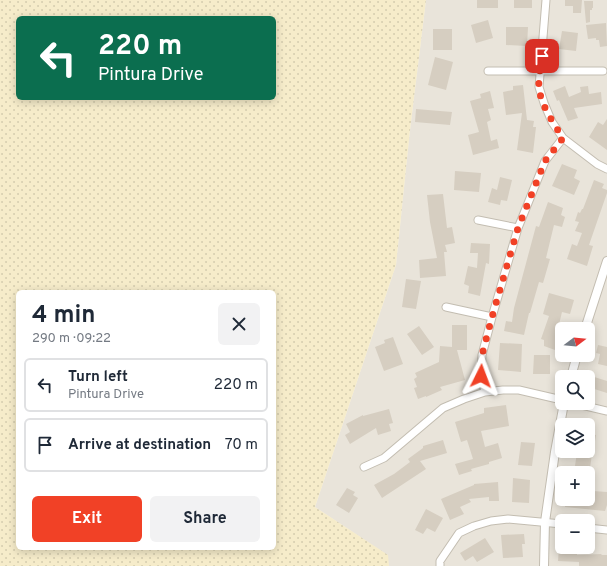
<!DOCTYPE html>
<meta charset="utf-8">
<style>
:root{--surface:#fff;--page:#f2f2f3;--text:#1f2937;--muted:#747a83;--line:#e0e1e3;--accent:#f14126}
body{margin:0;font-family:Overpass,sans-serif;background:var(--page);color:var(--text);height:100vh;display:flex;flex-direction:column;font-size:15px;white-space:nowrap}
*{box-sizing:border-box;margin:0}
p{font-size:13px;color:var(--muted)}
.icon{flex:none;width:22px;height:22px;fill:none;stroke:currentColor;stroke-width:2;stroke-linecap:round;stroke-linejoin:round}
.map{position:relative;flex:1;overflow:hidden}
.details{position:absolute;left:16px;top:290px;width:260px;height:260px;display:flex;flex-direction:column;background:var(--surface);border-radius:6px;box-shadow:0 2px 10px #0003}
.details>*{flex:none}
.top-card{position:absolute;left:16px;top:16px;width:260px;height:84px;border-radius:6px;box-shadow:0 2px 10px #0003;background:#0b6e4f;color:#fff;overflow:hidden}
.needle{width:26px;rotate:74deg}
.buttons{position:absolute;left:555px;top:322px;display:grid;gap:8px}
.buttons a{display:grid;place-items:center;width:40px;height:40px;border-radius:6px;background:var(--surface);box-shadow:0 2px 10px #0003;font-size:20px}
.pin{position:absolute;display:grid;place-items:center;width:34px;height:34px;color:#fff;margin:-17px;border-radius:8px;box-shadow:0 2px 6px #0006}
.me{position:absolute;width:44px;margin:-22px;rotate:3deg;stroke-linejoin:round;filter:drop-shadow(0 0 3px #0008)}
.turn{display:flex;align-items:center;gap:14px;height:84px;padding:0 16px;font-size:18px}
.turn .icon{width:52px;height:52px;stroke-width:2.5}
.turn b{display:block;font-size:28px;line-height:34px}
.round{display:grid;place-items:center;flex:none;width:42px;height:42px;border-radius:6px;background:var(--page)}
.overview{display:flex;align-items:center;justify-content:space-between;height:68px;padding:0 16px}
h1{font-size:24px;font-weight:700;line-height:30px}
.cta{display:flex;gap:8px;margin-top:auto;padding:8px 16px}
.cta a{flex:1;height:46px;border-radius:6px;background:var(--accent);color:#fff;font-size:16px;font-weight:700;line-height:46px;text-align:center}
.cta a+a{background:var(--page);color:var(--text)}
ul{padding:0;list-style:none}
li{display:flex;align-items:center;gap:12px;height:54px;margin:0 8px 6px;padding:0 8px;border:2px solid var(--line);border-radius:6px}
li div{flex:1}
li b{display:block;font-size:15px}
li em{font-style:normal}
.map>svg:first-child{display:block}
.residential{fill:#e9e4da;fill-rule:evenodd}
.sand{fill:url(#sand-dots);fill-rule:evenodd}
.building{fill:#d6cec1}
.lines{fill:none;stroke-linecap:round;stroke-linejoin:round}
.minor-casing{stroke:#c3bdb1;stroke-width:9}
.tertiary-casing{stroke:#c3bdb1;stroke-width:10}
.minor{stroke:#fff;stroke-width:7}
.tertiary{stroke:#fff;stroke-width:8}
.route{stroke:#f14126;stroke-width:7;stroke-dasharray:0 12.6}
</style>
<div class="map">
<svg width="607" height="566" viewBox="0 0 607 566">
<defs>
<pattern id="sand-dots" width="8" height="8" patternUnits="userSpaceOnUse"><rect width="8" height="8" fill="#f6ecca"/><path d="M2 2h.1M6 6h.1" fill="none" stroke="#d4ccae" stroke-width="1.8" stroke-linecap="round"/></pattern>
</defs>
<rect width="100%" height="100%" fill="#f5f2eb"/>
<!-- residential -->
<path class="residential" d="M426,0H607V566H389L387,555L315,507L396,265L410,130ZM562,329H588V355H562ZM562,377H588V403H562ZM562,425H588V451H562ZM562,473H588V499H562ZM562,521H588V547H562Z"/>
<!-- sand -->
<path class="sand" d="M0,0H426L410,130L396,265L315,507L388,555L389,566H0ZM18,18H274V98H18ZM18,292H274V548H18Z"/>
<!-- building -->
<path class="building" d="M477,0H498V8H477Z
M514,0H532V8H514Z
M565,0H582L581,13H573V6H565Z
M584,1H593V8H592V10H590V22L586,23Z
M488,20L493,38L476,43L471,25Z
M606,23L607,46L600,47L599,40H596V38L588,39L586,25Z
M506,27H528L527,46L506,45Z
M433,29H452V50H433Z
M562,31L578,33L576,51L559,49Z
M435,57L453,62L446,90L428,85Z
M523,85L527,120L534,121L533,127H536L533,153L517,150L522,113L506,115L503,92L513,90V86Z
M565,86L569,97L581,92L580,87L588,86L589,94L601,92L602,104L574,108L578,118L568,121L559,100L557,101L553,91Z
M490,91L494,108L488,109L491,120L487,122L491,141L497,139L499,148L473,155L468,135L479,132L470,101L481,98L480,94Z
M416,109L452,112L450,125L415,122Z
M607,119V150L589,137L598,122L603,125Z
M562,164L577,170L574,178L580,181L574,195L552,186Z
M455,171L481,173L479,192L454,190Z
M500,177L512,180L507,201L501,200L500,205L488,202L492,188L497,190Z
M594,180L604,184L602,188L607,190V193L589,245L593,246L587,266L567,259L572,244L577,246L582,233L575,231L579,222L575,221L578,212L580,213L582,209H583Z
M443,194L447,228L452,227L455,243L445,245L447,252H444L446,276L420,278L419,260L437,258L430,222L427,195Z
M548,202L563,208L561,215L565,217L562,227L554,225L546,258L550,259L543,283L539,282L530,313H529L524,335L504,331L506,321L512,322L514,308L536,226L539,227Z
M471,243L490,244L489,264L486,263L480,296L468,293L469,286L464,284L468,266L477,268L478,253H470Z
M406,279L421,281L416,309L402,307Z
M549,293L574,300L570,314L562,312L556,337L559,338L555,350L544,346V340L541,339L549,316L543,314Z
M452,325H467V350H457L465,380L440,387L442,390L426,397V396L418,399L414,388L417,387L414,379L417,377L415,373L439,362L440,346L452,347Z
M419,326L434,347L422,355L407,334Z
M393,337L403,364L384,371L375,347L385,343L384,340Z
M500,343L522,344L521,372L498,370Z
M598,345L607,347V366L598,364L600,354L596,353Z
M534,355H550V374H533Z
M588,375L607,381V393L588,387Z
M506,405L509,426L481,431L485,447L498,443L502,458L489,462V464L471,469L472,471L459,475L455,464L473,459L467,440L461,442L455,422L484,413V408Z
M389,409L393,423L389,424L391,431L378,435L376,428L350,444L345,435L350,432L346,424L363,415V416Z
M588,434L596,435L595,441L588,440Z
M443,440L447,453L420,461L426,469L382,498L374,485L394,474L410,462L408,459L423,448V446Z
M521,442L535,443L532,466L518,465Z
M577,452L592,454L590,468H587L586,473H569V466H575Z
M513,478L530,480L529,503L512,502Z
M498,482L499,501H489V497L469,499L471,502L460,507L464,514L450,520L441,499L474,485V484Z
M347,488L355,492L353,495L358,498L349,513L336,505Z
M593,491L607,492V505L605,511L565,507L566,499H592Z
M426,509L443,518L435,532L427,528L423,534L415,530Z
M524,534L525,544H522L523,557L503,558L501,535Z
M485,538L494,552L477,562L473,556L465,561L460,553Z
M559,547H577V555L601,554L602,555H607V566H579V562L558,561Z"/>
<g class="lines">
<!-- minor casing -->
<g class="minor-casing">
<path id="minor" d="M546,0L539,87L544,103L552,122L563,138L597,164L607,169
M488,71H603
M478,220L518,228
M446,307L492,317
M485,392L481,376L482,355L492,317L518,228L545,161L563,138
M573,403L607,411
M364,467L384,458L443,408L464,399L485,392L503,390H519L562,400
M588,528L607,530
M440,566V561L459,533L474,526L491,521L508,519L562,524"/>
</g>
<!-- tertiary casing -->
<g class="tertiary-casing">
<path id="tertiary" d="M585,329L607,261
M571,377L577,355
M544,566L545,522L555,452L564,403"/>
</g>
<!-- minor -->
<use href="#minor" class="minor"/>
<!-- tertiary -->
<use href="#tertiary" class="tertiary"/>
</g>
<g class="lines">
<!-- route -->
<path class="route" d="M481,376L482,355L492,317L518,228L545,161L563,138C554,124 540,104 539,87C538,78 541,66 542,56"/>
</g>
</svg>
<div class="buttons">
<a><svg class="needle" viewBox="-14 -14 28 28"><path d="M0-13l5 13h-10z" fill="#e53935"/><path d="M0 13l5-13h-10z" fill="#747a83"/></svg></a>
<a><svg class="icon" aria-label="search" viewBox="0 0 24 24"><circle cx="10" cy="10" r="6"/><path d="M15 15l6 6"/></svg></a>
<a><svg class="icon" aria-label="layers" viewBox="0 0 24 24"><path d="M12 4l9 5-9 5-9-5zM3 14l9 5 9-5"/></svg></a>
<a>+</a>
<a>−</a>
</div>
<div class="pin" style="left:542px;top:56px;background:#d93025"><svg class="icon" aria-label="arrive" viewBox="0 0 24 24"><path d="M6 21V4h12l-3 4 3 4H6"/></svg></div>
<svg class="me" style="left:481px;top:376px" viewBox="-20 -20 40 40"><path d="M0-17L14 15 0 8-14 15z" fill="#f14126" stroke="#fff" stroke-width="4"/></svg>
<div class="top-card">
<div class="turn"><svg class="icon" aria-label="left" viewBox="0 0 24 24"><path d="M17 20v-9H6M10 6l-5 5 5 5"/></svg><div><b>220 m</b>Pintura Drive</div></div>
</div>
<section class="details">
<div class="overview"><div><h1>4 min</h1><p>290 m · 09:22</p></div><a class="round"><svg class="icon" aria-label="close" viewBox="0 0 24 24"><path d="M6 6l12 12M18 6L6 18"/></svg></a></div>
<ul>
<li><svg class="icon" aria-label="left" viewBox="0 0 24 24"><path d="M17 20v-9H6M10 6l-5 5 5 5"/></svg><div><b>Turn left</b><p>Pintura Drive</p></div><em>220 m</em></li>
<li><svg class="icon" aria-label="arrive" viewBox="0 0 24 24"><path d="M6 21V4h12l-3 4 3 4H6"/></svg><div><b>Arrive at destination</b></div><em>70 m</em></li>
</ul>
<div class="cta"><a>Exit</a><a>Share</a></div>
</section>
</div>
